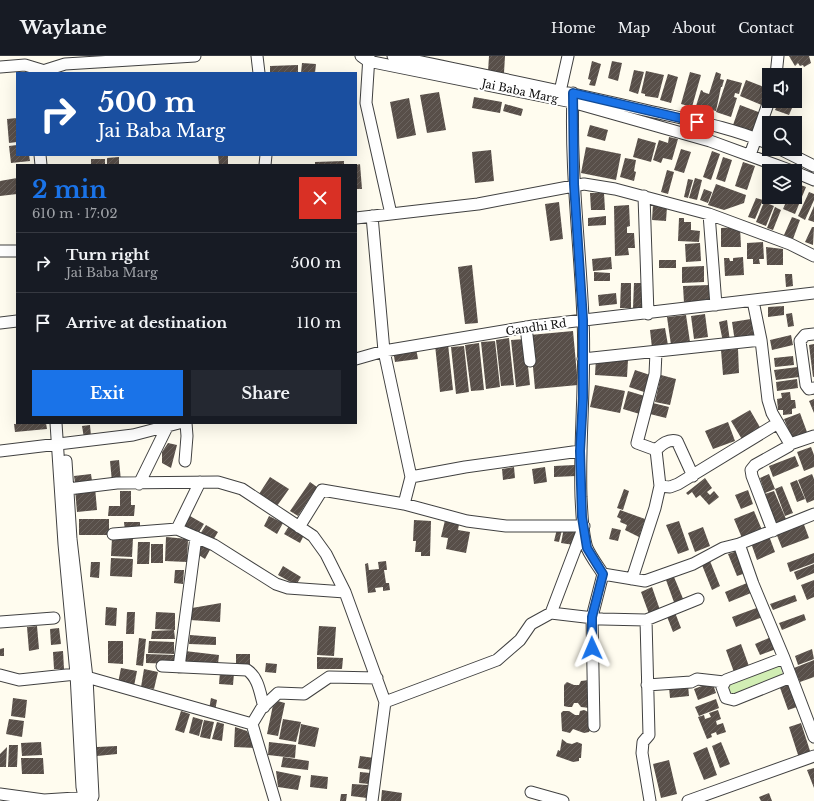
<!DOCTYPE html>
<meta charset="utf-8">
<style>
:root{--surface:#171b24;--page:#242831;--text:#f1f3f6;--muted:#9ea1a6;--line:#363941;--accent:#1a73e8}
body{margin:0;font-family:"Libre Baskerville",serif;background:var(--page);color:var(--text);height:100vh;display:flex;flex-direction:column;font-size:15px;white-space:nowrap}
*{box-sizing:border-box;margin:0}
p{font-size:13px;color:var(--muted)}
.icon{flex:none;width:22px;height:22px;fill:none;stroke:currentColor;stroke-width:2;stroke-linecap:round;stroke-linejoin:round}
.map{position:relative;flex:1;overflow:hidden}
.details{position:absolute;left:16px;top:108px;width:341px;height:260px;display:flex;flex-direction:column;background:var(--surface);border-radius:0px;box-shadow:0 4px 16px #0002}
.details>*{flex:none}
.guide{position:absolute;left:16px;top:16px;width:341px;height:84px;border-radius:0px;box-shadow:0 4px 16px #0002;background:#1a4fa0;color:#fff;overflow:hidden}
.buttons{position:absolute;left:762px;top:12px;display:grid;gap:8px}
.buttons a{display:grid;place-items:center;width:40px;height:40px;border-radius:0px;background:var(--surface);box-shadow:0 4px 16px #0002;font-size:20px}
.pin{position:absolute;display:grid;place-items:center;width:34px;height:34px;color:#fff;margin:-17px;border-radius:8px;box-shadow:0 2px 6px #0006}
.me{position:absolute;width:44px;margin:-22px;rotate:359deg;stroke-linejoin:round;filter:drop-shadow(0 0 3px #0008)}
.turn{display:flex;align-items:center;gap:14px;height:84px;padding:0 16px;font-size:18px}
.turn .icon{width:52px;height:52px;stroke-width:2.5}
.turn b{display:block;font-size:28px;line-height:34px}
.round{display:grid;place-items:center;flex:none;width:42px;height:42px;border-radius:0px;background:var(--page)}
.overview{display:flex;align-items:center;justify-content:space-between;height:68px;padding:0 16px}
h1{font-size:24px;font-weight:700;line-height:30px;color:var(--accent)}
.cta{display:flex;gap:8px;margin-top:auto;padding:8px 16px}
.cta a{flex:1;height:46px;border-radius:0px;background:var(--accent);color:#fff;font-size:16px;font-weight:700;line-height:46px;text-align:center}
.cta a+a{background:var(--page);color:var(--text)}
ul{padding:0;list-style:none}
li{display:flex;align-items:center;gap:12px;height:60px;padding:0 16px;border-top:1px solid var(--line)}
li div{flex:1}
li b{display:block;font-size:15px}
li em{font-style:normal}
header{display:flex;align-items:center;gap:24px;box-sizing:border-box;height:56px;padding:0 20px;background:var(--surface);border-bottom:1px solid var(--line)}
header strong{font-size:19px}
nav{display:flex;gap:22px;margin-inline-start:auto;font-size:14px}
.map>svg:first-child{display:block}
.park{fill:#d1eeb4}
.building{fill:url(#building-hatch)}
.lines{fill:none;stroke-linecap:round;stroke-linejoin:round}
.minor-casing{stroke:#414141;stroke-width:13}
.minor{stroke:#fff;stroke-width:11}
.route-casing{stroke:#114b97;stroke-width:10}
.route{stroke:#1a73e8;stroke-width:7}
.labels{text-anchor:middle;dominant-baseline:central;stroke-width:4;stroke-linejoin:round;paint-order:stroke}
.street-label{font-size:11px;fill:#0e0e0e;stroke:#fff}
</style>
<header>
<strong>Waylane</strong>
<nav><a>Home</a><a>Map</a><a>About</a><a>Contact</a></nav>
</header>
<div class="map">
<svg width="814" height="745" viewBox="0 0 814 745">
<defs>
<pattern id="building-hatch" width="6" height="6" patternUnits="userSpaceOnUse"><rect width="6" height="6" fill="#584f49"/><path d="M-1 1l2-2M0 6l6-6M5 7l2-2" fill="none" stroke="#6b645f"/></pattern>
</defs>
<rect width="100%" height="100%" fill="#fffcef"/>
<!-- park -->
<path class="park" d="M779,607L783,619L731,640L725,633L726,625Z"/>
<!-- building -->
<path class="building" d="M489,0H505L504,17L488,16Z
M789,0H809L811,7L804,11L803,9L800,10L798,7L795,10Z
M592,5L601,8L595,30L589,29L591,24L588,23Z
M612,5L622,7L618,25L608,22Z
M302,7L316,8L315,17H301Z
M298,9V17H270V10Z
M634,14L644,16L638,38L629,35Z
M646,15L664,19L658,42L645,40V38L641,37Z
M690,16L701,19L692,51L681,48Z
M716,16L721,18L720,23L724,24L722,31H721L716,55L696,50L701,34L703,35V36L709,38Z
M668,18L678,21L671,47L660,44Z
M727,23L742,27L739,38L735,37L734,41L737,42L731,61L716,56Z
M746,24L769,33L764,50L740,40Z
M439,36L446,74L427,77L420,39Z
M474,41L502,46L500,57L472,52Z
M409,42L416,79L397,83L390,46Z
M779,45H795L789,59L775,54Z
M505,48L523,53L521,60L503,55Z
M740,49L761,57L754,77L733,69Z
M17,62V86L9,87L7,63Z
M590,69L608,74L605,85L587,80Z
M669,81L678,83L672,104L663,102L661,107L653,104L659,84L668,87Z
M638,82L656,87L651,106L633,101Z
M17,89V99H29L30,105L11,107L9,90Z
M586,91L621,98L616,124L581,117Z
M681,93L691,96L684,117L674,114Z
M491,94L494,125L475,127L472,96Z
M712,95L720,98L711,124L703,121Z
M218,99H228V109H219Z
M119,101V109H107V102Z
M723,101L732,104L725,126L716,123Z
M625,102L636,104L634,115L636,116L634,125L620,121Z
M91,103H105V109H91Z
M344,105V109H315V106Z
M743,106L755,110L747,134L735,130Z
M360,108L362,133H356V109Z
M667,114L674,116L668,138L661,136Z
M17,122V138L0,140V125Z
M695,122L702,124L697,144L689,142Z
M688,123L693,124L688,142L684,141Z
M795,127L806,131L795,158L783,153L788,141H795Z
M716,128L746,139L744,147L724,154L708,149Z
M704,133L712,136L708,147L700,144Z
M809,136L814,138V144L805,164L798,160Z
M590,137H604L605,154H591Z
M756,142L763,144L755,163L748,161Z
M559,146L563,183L550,185L545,148Z
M764,146L774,150L766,170L756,166Z
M653,148L667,151L666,165L652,164Z
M629,149L630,170L627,171V177H634L635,192H628L629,199L615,200L614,150Z
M814,150V166L808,164Z
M775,151L781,154L773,174L767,172Z
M606,160V169L588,170V162Z
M792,161L800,164L793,183L784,179Z
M679,162H684V166H691V174L700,175L699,186L678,185Z
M740,171L741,191H721V172Z
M812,171H814L813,189L805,186Z
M763,186L764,203H759L760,208H753V203H747V187Z
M700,187L701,205L686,206L685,188Z
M766,191L783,193V209H767Z
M611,201L612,213L593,215L592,203Z
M743,201L744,219L725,220L724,202H729L730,205H733V202Z
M659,204H676V212H659Z
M472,209L478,267L465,268L458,211Z
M704,210V226L682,227V211Z
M594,216L610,217V225H594Z
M785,218H792L793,230L786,231Z
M621,227H631V252H620Z
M634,227H644L643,252H633Z
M709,229L710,246L684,247L683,230Z
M616,237L617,248L599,250L598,239Z
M784,250V259L768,261V251Z
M792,257L794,270L788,271L786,258Z
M705,258L708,281L694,283L691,260Z
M686,259L690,286L671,289L667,261Z
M751,263L754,283L735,286L732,266Z
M727,264L730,285L723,286L719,266Z
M665,272L668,289L652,292L650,274Z
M573,275L578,329L535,333L530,279Z
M791,279L793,289L772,294L770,284Z
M509,282L514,329L501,330L496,284Z
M525,283L530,329L516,331L511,284Z
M495,285L500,331L486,333L481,286Z
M479,287L484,334L471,335L465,289Z
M448,288L453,334L440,336L435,289Z
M814,288V321H813L809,289Z
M464,290L469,336L456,338L451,291Z
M416,292L418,303L395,306L393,295Z
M738,293L739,317L723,319L721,294Z
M793,300L794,309L775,311L774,302Z
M596,302L628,304L627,321L595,319Z
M798,311L799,321L776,324L774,314Z
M635,314L653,320L647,337L629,331Z
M661,319L676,323L670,349L655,346Z
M797,323L798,332L777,335L776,326Z
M595,329L625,335L620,357L590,351Z
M628,335L648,341L643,359L623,353Z
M790,336L791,344H795L796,352L792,353V358L783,359V354H778L777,343L782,342L781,337Z
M814,343V357L809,345Z
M653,347L669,351L666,362L650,358Z
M750,354L761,373L743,385L731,365Z
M800,357L807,376L792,382L784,363Z
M728,366L735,385L713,393L705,375Z
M46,367L47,373L15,376L14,368Z
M90,369L91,380L84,382L82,370Z
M168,387L177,389L171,412L162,407V396Z
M811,391L814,399V411L804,415L797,396Z
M795,400L799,410L773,421L769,410Z
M119,404L121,425L112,426L110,405Z
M575,409L576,420L554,421V410Z
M514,411L515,422L503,424L502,413Z
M545,411L547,426L534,428L532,413Z
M91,418L92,425L75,427L74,420Z
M769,418L775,433L765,437L760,422Z
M812,418L814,423V444L807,447L798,424Z
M270,421L289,433L277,450L259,438Z
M705,422L712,432L707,436L710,439L714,435L719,441L709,449L700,439L696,442L692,436L688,439L686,437Z
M797,424L805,443L797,446L790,427Z
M310,426L317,431L298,460L290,455Z
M782,430L793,457L785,460L775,433Z
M95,431L97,454L77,456L75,433Z
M624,433L629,435L623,454L617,452Z
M748,434L753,448L741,453L735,439Z
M120,435H131V449H135L134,460H108L109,450H120Z
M774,435L786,463L776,467L765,438Z
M620,454L645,463L639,481L625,474L627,469L620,466L621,463L617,461Z
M754,455L762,474L742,482L734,463Z
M190,460L204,468L198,478L184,470Z
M269,460L283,467L277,478L264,470Z
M446,460L460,463L458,474L470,476L466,497L446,493L448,482L441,481Z
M79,463H109V479H79Z
M414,464L431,465L430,500H421V496H415L416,485H413Z
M679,465L689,494L678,498L666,469Z
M124,466H140V476H125Z
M803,466L809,482L782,492L776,477Z
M206,469L218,476L212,486L200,478Z
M289,470L304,479L300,487L284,478Z
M703,471L710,490L695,496L688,477Z
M564,472L577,475L574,489L561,487Z
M612,472L621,474L618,485L609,483Z
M557,473L562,474L559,486L554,485Z
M769,480L775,496L757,504L751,487Z
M166,481L188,483L187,506L165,505Z
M112,482H133L132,501L111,500Z
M138,486H150L149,508H137Z
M204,486L212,490L205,503L197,498Z
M151,488H163V507H151Z
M737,495L746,517L737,520L728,498Z
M814,497V507L790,516L787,507Z
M111,502L133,503L132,521L110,520Z
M386,505L387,514H384L386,527H389L390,534L383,535V531L375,532L376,536L368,537L365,508L368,507L369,514L379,513L378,506Z
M710,505L720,530L712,534L702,509Z
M91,506H100L99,522L90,521Z
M814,508V517L797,524L794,516Z
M283,510L301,521L296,529L278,519Z
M175,514H184L183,528L174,527Z
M674,521L684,545L675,549L666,524Z
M814,524V541L807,544L801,529Z
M747,527L751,537L729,546L725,536Z
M652,531L660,554L649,558L641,536Z
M795,539L797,545L773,554L770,548Z
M221,547L220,566L190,564L192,552Z
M762,550L765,560L736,571L732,561Z
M106,551L117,552L116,570L105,569Z
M674,554L681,572L673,576L666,558Z
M127,556H135L134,578H126Z
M156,556L175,557V574L155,573Z
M804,558L806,564L782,574L779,567Z
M37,570L39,593L29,595L27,571Z
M319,570L336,571L334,600L317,599Z
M59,572L61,588L51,589L50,573Z
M174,574L175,583H151L152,575Z
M190,579L216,581V589L189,588Z
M771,581L776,593L760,599L755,588Z
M139,582L146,583L143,610L136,609Z
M108,585H123V608L108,607Z
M149,585L174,586V598L148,597Z
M741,588L750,613L735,619L726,594Z
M4,592V600H0V593Z
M812,593L814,603L798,609L795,600Z
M63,595L64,613H54L53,596Z
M185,595L219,599L218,608L184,605Z
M146,598L176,599L175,608L146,607Z
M236,598H250V608H236Z
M317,601L343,602L342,613H317Z
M814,604V621L800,626L794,612Z
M266,607L277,608L276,617L265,616Z
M121,612L137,615L134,630L118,627Z
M144,613L158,616L154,633L141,631Z
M220,616L234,617L233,629L219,628Z
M589,624L590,652L581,651L578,647H574L572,651H568L564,650V629L567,626L574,629H579L581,625Z
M789,625L797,651L788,654L779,629Z
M712,626L716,637L698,644L694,633Z
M688,629L689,640L670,642L669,631Z
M13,642L27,644L25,662L11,660Z
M211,642L217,644L215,655L209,653Z
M716,643L719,652L699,660L695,651Z
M274,644L285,647L278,680L267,678Z
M584,654L591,657L590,674L589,676L584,677L573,673L570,677L562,675L561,657L563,655H569L575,659H579L580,655Z
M718,654L721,663L716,665L717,669L723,667L726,676L717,679L716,676L711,678L712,681L707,683L698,661L704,659L705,663L711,661L709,657Z
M181,655L190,658L184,677L175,674Z
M193,661L203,664L199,680L189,677Z
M9,663L24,665L22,681L6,678Z
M283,663L301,666L296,686L279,683Z
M204,664L214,666L210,683L200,681Z
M217,666L224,668L222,685L212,683Z
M801,667L811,698L799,702L789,671Z
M301,668L319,672L315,691L298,688Z
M235,671L247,675L256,692L234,691Z
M562,683L567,687L572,688L577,686L582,688L581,702H579V705L573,706L556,700L558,694L560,695Z
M41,686L42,699L22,700L21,687Z
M269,686L296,689L295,702L268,699Z
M721,686L730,708L720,712L712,690Z
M9,689H18L17,711H8Z
M117,690V698L97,700V691Z
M7,691L6,711H0V698Z
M707,691L717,719L704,724L693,697Z
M360,700L374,702L372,714L358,712Z
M283,701L309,705L308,714L281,711Z
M21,702H43L44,718H22Z
M669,704L677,738L661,742L653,708Z
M814,712V732L807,714Z
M276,715L301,720L298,734L278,731Z
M360,716L370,717L369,728L359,727Z
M311,719L328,721L327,733L310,731Z
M352,728L368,729L367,742L351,740Z
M382,734L402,737L401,745H381Z
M769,737L772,745H761L759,741Z
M341,738H347L346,745H340Z"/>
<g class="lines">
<!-- minor casing -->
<g class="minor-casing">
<path id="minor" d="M257,0L259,17
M361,0L368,5L572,46L710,85L792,115
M369,0L366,47L391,158
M393,0C478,18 564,35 649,55C689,64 732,71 769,88
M0,11L25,9L48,16
M43,17L46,14L65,8L195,0
M776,19L778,0
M573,37C570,113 580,188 583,263C586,323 579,382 581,441C582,457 582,477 587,492C591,501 598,510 603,518L645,525L693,508L723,492L739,488L753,528L784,602L814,681
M559,40L568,0
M780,93L814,110
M40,99L41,109
M750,99L769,45
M265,109L266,99
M795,116L814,124
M644,140L648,258
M709,158L716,249
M372,160L384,295L411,421L404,448
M356,162L478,148L584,128L615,133L709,158L790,188L814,200
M0,195H17
M753,245L761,284L768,344L772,357L790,388L789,390L755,409L751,414L752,420L773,475
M0,267L17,265
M526,271L530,305
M814,278L805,279L800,285L806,329L809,333L814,332
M356,303L384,295L533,270L814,237
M583,303L761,284
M56,367L64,488L76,618L82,731L84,741L87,745
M790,388L814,380
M656,394C662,388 668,383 677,385L693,420
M0,395L133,379L179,367
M66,405L71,483L87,622L93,740L91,745
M185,405L187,380L186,367
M411,421L465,411L580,395
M139,428L167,371
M660,430L670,431L678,428L778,367
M68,433L117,427L218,426L242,433L313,480L326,498L345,536L385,646L372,745
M299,471L322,434L404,448L467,465L506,470H584L551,557
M177,473L214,489L276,528L288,532L345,536
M113,478L177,473L200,426
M739,488L814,458
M632,523L655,452L660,430L656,394L637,387L655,318L656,296
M646,564L649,679L643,686L642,697L650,745
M0,566L54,562
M784,602L726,624L722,631L726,642L734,644L791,621
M162,610L247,614C259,622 260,638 264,651
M179,611L196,481
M0,619L19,624L76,618L252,668L275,745
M647,629L691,626L697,623L724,626
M385,646L497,604L520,584L531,568L551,557L602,563L646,564L698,543
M252,668L261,653L278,637L304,638L329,621L377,622
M594,670L592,561L603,518
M531,736L563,745
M0,738L44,744L91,741
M688,745L814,700"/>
</g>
<!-- minor -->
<use href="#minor" class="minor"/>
</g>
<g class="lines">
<!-- route casing -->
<g class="route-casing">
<path id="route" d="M592,592V561L603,518L587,492L582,461L580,395L583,342V264L574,128L573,37L697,66"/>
</g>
<!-- route -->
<use href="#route" class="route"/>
</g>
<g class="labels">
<!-- street labels -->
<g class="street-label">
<text transform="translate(520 35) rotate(12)">Jai Baba Marg</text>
<text transform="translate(536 271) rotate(-8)">Gandhi Rd</text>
</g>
</g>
</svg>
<div class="buttons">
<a><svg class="icon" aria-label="sound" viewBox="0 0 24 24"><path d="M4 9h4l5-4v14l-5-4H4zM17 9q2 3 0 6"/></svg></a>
<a><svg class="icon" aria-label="search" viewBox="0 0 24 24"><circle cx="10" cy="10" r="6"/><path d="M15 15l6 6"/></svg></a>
<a><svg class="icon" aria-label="layers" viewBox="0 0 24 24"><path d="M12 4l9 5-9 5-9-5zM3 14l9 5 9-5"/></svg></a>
</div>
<div class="pin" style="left:697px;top:66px;background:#d93025"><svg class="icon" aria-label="arrive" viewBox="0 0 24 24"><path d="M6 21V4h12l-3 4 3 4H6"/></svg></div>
<svg class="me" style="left:592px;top:592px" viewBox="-20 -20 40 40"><path d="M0-17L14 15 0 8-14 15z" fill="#1a73e8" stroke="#fff" stroke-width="4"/></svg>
<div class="guide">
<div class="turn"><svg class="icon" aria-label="right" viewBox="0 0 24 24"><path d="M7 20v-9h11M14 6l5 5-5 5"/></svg><div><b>500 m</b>Jai Baba Marg</div></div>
</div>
<section class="details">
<div class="overview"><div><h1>2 min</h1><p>610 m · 17:02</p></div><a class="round" style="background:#d93025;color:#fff"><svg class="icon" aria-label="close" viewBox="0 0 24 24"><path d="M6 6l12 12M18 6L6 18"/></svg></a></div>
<ul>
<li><svg class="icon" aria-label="right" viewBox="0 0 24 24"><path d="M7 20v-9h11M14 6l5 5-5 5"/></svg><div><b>Turn right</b><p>Jai Baba Marg</p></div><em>500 m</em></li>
<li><svg class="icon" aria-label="arrive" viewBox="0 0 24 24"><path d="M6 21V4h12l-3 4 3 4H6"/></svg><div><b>Arrive at destination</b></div><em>110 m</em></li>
</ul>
<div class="cta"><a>Exit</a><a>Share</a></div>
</section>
</div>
